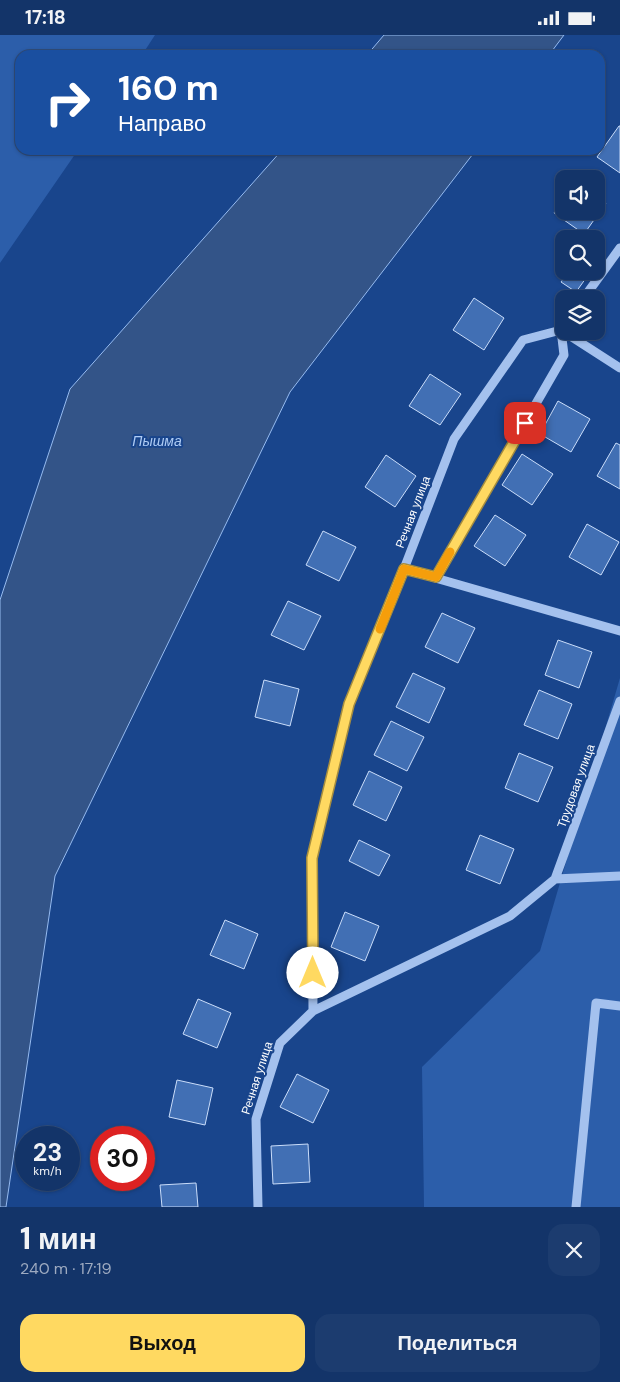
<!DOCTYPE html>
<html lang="ru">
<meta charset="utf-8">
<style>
:root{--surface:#133469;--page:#1c3c6f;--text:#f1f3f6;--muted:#9daac0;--line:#324f7d;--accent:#ffd961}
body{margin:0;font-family:"DM Sans",sans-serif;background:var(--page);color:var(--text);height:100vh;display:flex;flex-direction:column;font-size:19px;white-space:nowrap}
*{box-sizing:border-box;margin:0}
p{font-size:16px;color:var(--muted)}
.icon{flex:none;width:28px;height:28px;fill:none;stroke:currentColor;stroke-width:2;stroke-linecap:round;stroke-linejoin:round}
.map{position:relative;height:1172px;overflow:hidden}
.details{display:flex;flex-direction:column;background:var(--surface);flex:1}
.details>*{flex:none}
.banner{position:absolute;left:15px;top:15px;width:590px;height:105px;border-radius:15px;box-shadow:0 1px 4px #0004,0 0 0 1px var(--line);background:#1a4fa0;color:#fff;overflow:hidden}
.controls{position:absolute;left:555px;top:135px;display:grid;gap:10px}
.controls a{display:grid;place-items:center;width:50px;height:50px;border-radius:10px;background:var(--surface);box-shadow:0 1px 4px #0004,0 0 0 1px var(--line);font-size:25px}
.speed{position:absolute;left:15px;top:1091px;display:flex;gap:10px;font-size:25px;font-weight:700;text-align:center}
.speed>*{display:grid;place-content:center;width:65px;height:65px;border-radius:50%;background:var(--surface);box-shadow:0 1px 4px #0004,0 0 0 1px var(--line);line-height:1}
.speed small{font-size:12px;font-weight:400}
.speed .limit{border:8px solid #d22;background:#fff;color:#111}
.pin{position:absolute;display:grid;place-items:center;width:42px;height:42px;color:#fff;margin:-21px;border-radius:10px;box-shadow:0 2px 8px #0006}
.me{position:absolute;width:55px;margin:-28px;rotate:0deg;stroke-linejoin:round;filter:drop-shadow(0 0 4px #0008)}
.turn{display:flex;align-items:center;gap:18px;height:105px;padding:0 20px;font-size:22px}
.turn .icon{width:65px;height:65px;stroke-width:2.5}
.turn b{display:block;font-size:35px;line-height:42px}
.round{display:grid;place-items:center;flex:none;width:52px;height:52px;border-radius:15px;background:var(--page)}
.overview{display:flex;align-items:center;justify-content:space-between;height:85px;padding:0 20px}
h1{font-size:30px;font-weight:800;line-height:38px}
.cta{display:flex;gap:10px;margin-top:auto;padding:10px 20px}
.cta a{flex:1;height:58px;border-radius:15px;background:var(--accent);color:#111;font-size:20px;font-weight:800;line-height:58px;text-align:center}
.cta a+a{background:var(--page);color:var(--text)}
.status{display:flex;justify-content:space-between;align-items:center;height:35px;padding:0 25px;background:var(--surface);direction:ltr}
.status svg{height:14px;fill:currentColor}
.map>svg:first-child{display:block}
.green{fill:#2c5eaa}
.water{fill:#335488;stroke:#96bbf0}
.building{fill:#416fb4;stroke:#caddfa}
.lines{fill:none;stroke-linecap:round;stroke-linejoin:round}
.minor{stroke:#a4c1ee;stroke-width:9}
.route-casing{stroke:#a68d3f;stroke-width:12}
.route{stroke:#ffd961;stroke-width:9}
.slow{stroke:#f59e0b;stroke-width:9}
.labels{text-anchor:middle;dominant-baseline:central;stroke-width:4;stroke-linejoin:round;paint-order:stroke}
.street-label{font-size:12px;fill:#fff;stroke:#19458c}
.water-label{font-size:14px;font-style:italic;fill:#afccf5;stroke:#19458c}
</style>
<div class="status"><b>17:18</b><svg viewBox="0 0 49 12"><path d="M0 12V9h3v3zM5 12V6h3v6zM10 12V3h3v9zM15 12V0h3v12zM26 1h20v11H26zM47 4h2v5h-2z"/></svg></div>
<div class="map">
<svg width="620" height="1172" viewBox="0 0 620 1172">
<rect width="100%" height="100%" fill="#19458c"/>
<!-- green -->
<path class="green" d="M0,0H155L142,20H20V115H78L0,228Z
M620,643V1172H424L422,1032L540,916Z"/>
<!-- water -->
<path class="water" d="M384,0H564L549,20H367Z
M282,115H476L290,357L55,841L6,1172H0V565L70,354Z"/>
<!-- building -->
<path class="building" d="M619,91H620V138L597,122Z
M596,161L606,168L584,199L554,178L564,165V176H596Z
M569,236H591L576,257L561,247Z
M474,263L504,283L484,315L453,295Z
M430,339L461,359L440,390L409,371Z
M558,366L590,384L571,417L540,399Z
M616,408L620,410V454L597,441Z
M522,419L553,439L532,470L502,450Z
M386,420L416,441L395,472L365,452Z
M495,480L526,500L505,531L474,511Z
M587,489L619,507L601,540L569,522Z
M323,496L356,512L339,546L306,530Z
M288,566L321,581L304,615L271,600Z
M442,578L475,593L458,628L425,612Z
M558,605L592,617L579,653L545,640Z
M413,638L445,653L429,688L396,672Z
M264,645L299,654L290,691L255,682Z
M539,655L572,669L558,704L524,690Z
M391,686L424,702L407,736L374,720Z
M519,718L553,732L538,767L505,753Z
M369,736L402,752L386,786L353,770Z
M480,800L514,814L500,849L466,835Z
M359,805L390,820L379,841L349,826Z
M345,877L379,891L365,926L331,912Z
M225,885L258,899L244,934L210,920Z
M198,964L231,978L217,1013L183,999Z
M297,1039L329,1055L313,1088L280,1072Z
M177,1045L213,1053L205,1090L169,1082Z
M308,1109L310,1147L273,1149L271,1111Z
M196,1148L198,1172H162L160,1150Z"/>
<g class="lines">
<!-- minor -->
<path class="minor" d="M583,264L620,213
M561,295L620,333
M404,534L620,596
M436,542L564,320L561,295
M555,844L620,666
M313,976L510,881L555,844L620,841
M258,1172L256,1084L280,1008L313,976L312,823L349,669L404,534L454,404L523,305L561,295L564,291
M576,1172L596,968L620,971"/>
</g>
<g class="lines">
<!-- route casing -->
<g class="route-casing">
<path id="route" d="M313,938L312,823L349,669L404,534L436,542L525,388"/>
</g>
<!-- route -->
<use href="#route" class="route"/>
<!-- slow -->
<path class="slow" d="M380,594L404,534L436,542L450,517"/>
</g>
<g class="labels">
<!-- street labels -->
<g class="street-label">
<text transform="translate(413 477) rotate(-69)">Речная улица</text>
<text transform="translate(576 751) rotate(-70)">Трудовая улица</text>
<text transform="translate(257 1043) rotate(-72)">Речная улица</text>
</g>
<!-- water labels -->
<g class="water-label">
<text x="157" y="406">Пышма</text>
</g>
</g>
</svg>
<div class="controls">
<a><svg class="icon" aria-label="sound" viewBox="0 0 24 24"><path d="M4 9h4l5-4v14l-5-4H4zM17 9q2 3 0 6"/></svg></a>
<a><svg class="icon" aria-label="search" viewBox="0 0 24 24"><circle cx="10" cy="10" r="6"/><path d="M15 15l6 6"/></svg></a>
<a><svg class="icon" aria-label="layers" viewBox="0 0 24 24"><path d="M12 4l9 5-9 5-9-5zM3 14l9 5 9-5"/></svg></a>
</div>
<div class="speed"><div>23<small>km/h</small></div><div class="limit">30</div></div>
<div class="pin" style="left:525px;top:388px;background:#d93025"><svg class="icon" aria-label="arrive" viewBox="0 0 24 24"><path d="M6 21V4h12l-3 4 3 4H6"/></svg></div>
<svg class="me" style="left:313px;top:938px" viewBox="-20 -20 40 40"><circle r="19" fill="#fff"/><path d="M0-13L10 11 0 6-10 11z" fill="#ffd961"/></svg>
<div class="banner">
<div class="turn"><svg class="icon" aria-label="right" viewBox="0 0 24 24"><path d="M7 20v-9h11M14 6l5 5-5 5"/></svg><div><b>160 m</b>Направо</div></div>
</div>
</div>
<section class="details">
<div class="overview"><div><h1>1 мин</h1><p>240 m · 17:19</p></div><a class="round"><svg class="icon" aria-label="close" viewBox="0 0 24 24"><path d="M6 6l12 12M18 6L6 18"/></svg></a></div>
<div class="cta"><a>Выход</a><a>Поделиться</a></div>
</section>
